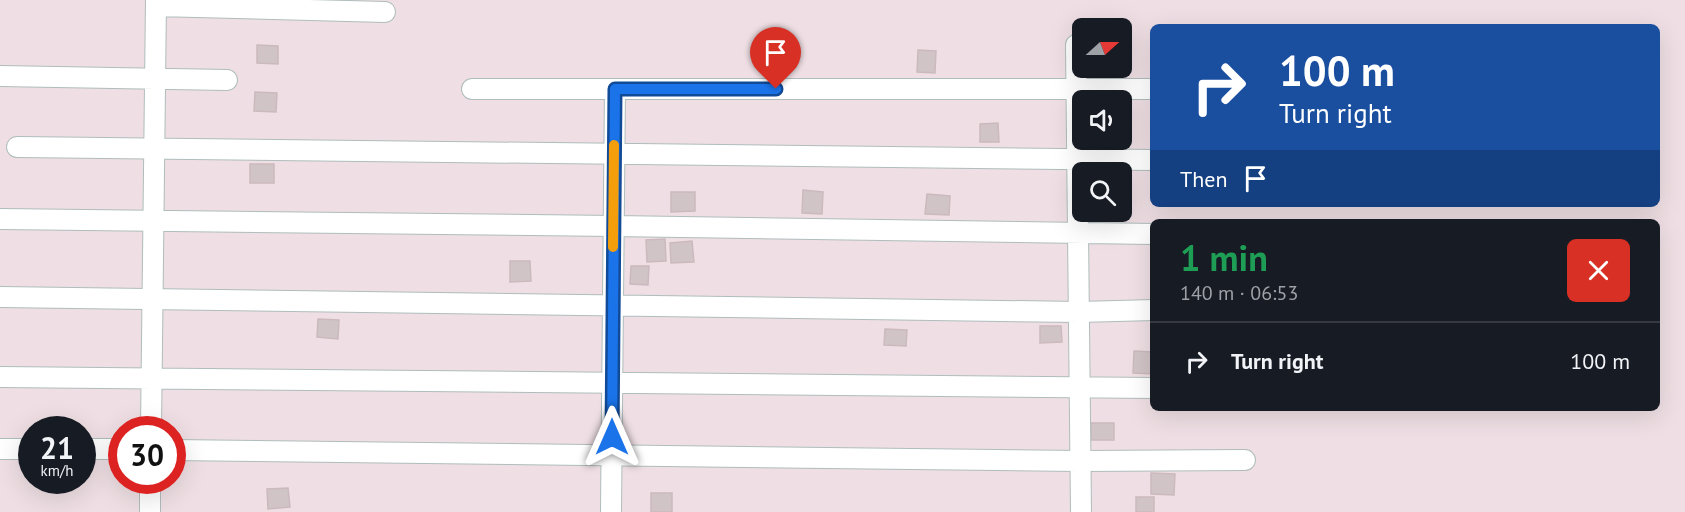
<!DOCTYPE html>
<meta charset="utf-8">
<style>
:root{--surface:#171b24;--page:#242831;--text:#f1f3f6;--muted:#9ea1a6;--line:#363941}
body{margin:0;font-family:"PT Sans",sans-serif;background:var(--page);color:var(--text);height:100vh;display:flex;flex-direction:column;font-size:22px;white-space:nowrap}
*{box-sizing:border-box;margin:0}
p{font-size:20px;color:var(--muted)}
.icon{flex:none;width:33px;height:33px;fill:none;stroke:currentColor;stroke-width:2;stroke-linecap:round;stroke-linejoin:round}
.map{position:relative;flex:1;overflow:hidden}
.panel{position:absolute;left:1150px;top:219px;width:510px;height:192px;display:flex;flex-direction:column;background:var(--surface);border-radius:9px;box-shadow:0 6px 24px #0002}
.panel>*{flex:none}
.top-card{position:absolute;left:1150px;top:24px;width:510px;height:183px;border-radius:9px;box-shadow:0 6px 24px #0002;background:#1a4fa0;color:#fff;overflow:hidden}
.needle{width:39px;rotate:69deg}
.fabs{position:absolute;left:1072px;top:18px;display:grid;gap:12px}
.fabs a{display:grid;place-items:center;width:60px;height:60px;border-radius:9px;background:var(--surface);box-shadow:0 6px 24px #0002;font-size:30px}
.speed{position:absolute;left:18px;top:416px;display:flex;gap:12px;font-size:30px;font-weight:700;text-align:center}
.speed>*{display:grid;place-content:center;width:78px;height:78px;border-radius:50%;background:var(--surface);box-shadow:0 6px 24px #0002;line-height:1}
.speed small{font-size:15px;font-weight:400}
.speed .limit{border:9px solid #d22;background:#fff;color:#111}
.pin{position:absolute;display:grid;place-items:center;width:51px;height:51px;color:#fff;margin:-62px -26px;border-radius:50% 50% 50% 0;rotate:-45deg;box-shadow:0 0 6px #0007}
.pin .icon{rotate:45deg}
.me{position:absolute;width:66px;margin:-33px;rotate:0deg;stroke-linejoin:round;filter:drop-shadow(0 0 4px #0008)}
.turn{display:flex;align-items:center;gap:21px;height:126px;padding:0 30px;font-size:27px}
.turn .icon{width:78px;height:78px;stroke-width:2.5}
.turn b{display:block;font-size:42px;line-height:51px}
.then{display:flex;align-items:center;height:57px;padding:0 30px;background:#0003;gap:12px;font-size:22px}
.round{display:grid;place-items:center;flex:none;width:63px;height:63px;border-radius:9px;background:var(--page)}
.headline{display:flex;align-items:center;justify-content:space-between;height:102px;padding:0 30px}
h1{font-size:36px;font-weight:700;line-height:45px;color:#1e9e55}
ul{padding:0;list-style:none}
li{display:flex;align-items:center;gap:18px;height:78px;padding:0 30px;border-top:2px solid var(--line)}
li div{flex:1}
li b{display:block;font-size:22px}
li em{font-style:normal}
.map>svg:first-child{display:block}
.building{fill:#d1c4c7;stroke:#cbb9bd;stroke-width:1.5}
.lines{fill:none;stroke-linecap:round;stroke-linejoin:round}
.minor-casing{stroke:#afbdbc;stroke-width:22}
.minor{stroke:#fff;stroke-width:20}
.route-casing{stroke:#114b97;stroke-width:15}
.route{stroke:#1a73e8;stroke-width:10}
.slow{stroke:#f59e0b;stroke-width:10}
</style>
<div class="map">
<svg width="1685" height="512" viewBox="0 0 1685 512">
<rect width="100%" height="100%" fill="#efdfe4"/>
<!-- building -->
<path class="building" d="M257,45L278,46V64L257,63Z
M918,50L936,51L935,73L917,72Z
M255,92L277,93L276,112L254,111Z
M998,123L999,142H980V124Z
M250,164H274V183H250Z
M803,190L823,192L822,214L802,213Z
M671,192H695V211L671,212Z
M927,194L950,196L949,215L925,214Z
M665,239L666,261L647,262L646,240Z
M692,241L694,262L671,263L670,243Z
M510,261H530L531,281L510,282Z
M631,266H649L648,285L630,284Z
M318,319L339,320L338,339L317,337Z
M1040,326H1061L1062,342L1040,343Z
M885,329L907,330L906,346L884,345Z
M1134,351L1154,352V374L1133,373Z
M1091,423H1114V440H1091Z
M1151,473L1175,474L1174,495L1151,494Z
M288,488L290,507L268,509L267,489Z
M651,493H672V512H651Z
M1136,497H1154V512H1136Z"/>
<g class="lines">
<!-- minor casing -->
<g class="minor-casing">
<path id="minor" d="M156,6L385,12
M1076,45L1081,512
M0,76L227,80
M472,89H1154
M17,147L1154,160
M0,219L614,226L1154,234
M0,297L1079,312L1154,310
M0,377L1154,388
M151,429L156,0
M0,449H32
M82,449H122
M172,450L1080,461L1245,460
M150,512V480
M611,512L615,89"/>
</g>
<!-- minor -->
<use href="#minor" class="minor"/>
</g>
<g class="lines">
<!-- route casing -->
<g class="route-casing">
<path id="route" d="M612,437L615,89H776"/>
</g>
<!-- route -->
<use href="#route" class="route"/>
<!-- slow -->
<path class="slow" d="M613,247L614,145"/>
</g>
</svg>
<div class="fabs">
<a><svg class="needle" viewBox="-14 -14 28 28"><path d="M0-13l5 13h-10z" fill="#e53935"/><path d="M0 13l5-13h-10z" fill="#9ea1a6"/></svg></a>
<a><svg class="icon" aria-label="sound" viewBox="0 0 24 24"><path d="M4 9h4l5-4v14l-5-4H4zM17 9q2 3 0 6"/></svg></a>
<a><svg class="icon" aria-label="search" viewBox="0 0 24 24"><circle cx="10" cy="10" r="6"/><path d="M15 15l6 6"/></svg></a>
</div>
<div class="speed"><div>21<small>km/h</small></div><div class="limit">30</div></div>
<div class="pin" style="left:776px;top:89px;background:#d93025"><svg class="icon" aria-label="arrive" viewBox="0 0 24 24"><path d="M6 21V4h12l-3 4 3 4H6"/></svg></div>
<svg class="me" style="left:612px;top:437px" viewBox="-20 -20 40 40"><path d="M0-17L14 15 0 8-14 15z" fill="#1a73e8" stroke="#fff" stroke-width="4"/></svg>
<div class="top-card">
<div class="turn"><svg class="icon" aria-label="right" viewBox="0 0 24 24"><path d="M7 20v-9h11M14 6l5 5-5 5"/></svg><div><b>100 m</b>Turn right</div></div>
<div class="then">Then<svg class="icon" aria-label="arrive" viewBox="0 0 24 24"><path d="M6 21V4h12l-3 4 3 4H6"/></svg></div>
</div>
<section class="panel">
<div class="headline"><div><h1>1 min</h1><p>140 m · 06:53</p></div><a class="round" style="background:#d93025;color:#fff"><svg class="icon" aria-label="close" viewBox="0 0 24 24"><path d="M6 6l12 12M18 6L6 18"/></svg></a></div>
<ul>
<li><svg class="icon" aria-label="right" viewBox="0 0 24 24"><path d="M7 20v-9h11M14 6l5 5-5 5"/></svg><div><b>Turn right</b></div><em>100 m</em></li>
</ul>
</section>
</div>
